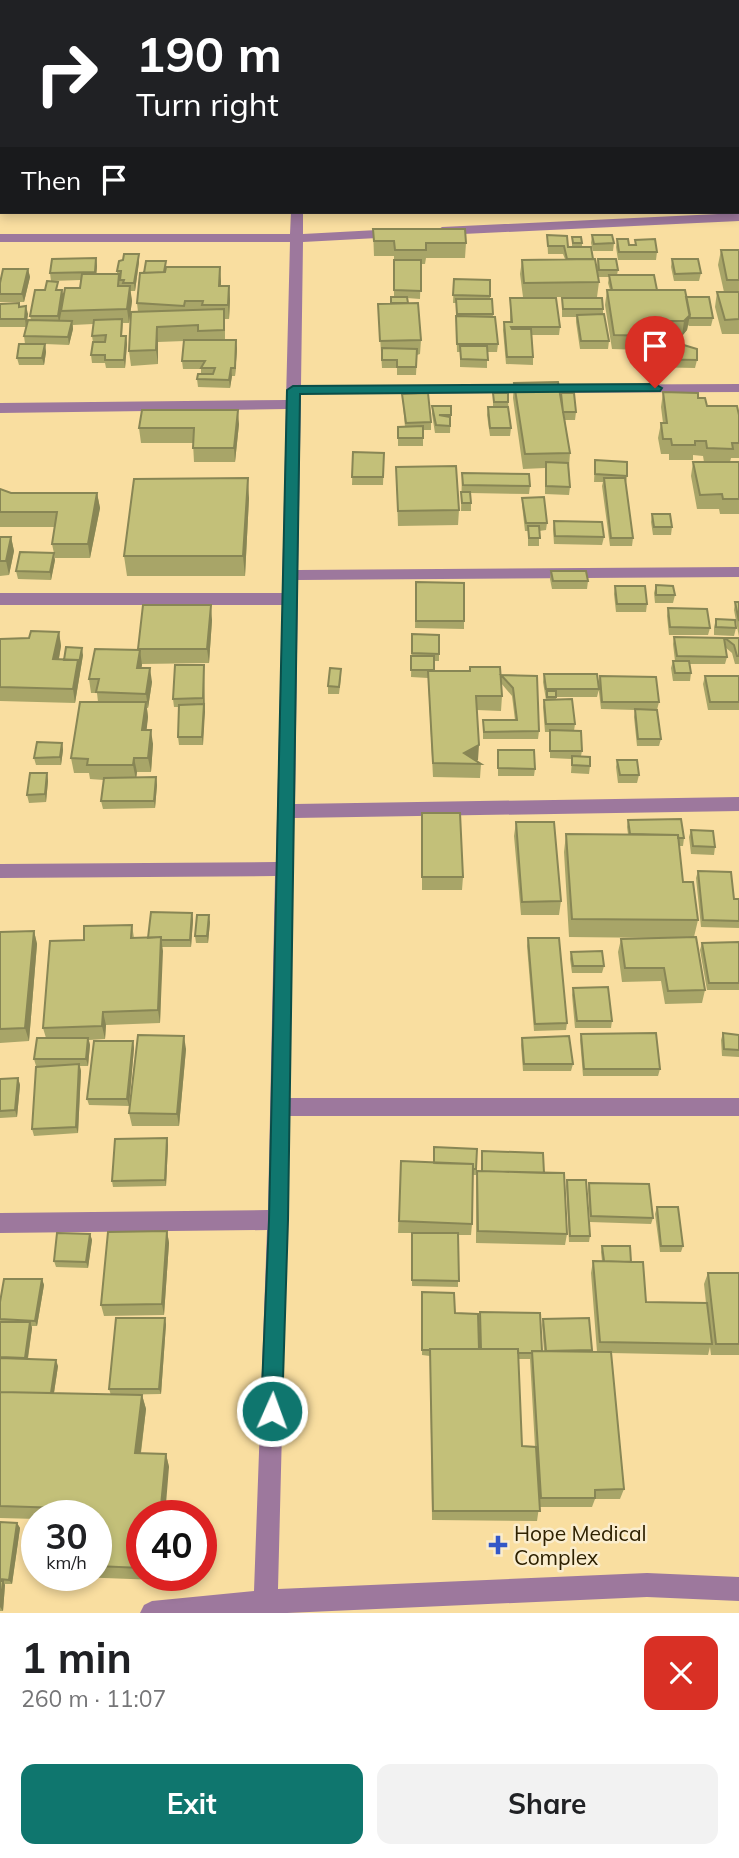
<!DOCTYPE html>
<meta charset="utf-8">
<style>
:root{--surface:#fff;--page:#f2f2f2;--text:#202124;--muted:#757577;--accent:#0f766e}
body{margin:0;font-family:Mulish,sans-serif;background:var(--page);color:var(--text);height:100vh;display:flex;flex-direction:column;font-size:26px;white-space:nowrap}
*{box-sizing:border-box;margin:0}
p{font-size:23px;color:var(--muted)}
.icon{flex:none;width:38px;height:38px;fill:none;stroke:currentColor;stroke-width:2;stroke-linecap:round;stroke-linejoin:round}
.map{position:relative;height:1613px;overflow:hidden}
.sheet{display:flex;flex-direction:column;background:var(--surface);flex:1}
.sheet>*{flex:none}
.top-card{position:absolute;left:0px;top:0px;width:740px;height:214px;box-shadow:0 4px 10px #0003;background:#202124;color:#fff;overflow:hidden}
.speed{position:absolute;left:21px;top:1500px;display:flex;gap:14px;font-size:35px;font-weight:700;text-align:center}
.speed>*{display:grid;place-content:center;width:91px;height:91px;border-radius:50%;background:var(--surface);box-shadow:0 4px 10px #0003;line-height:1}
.speed small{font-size:18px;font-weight:400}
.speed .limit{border:10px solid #d22;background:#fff;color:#111}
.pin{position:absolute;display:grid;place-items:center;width:60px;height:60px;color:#fff;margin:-72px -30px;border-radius:50% 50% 50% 0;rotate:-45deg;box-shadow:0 0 7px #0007}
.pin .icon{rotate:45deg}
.me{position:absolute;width:77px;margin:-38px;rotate:2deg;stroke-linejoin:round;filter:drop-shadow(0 0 5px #0008)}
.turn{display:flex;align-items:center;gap:24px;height:147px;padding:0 21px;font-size:32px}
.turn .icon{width:91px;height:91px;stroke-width:2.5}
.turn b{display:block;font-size:49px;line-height:60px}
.then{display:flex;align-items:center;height:66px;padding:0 21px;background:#0003;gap:14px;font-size:26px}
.round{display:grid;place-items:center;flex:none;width:74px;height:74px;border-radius:14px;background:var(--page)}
.summary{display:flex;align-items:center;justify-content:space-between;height:119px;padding:0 21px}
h1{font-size:42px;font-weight:700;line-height:52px}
.primary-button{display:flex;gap:14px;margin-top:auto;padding:14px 21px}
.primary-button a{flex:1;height:80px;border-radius:14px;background:var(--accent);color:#fff;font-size:28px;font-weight:700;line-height:80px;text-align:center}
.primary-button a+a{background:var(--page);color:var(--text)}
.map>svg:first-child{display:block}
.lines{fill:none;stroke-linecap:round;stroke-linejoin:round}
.minor{fill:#9d789d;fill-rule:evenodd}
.wall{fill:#a8a568;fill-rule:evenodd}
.shaded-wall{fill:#888655}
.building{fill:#c3c079;stroke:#888655;stroke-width:2}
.route{fill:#0f766e;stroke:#0a4d48;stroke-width:2}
.poi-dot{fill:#3357c7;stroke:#faedce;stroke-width:2.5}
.labels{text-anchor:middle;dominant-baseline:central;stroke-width:5;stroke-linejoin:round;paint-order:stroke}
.near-poi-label{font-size:21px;fill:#2e2100;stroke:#faedce;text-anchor:start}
</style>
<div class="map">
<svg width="739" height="1613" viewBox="0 0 739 1613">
<rect width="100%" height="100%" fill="#f9dea0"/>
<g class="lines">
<!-- minor -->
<path class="minor" d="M297,0H307V2H297Z
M0,84H2V92H0Z
M291,212H303V234L396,229L402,233L396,237L303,242L301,386L739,384V392L301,394L298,570L739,567V577L298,580L295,804L739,797V811L294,818L290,1098H739V1116H290L278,1589L647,1573L739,1577V1601L647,1597L287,1613H140L144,1605L152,1601L254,1591L267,1230L0,1233V1213L268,1210L275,876L0,878V864L276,862L282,605H0V593H282L286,409L0,413V403L286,400L290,242H0V234H290Z
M739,213V221L442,235L436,231L442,227Z"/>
</g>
<!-- wall -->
<path class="wall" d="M0,97H2V161L0,167Z
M373,229L466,243L465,258H426L425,264H421L420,299L407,298L408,303L421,340L420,354L417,355L416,375H397V368H382L378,304L391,303L394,297V256H374Z
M547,235L568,247H572V237L582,243V247L593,259L598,276L597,267L598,259L618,270L617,275L657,290L687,297L713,318L711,326H689L688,325L687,330L682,336L651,335L650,344L697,360L695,368L645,367L643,350L612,349L605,305L607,290H610L608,283L609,277H598L599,282L597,297H523L520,274L522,260L565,259L563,254H548Z
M592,235L614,243L613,251H593L591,243Z
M617,239L629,245H635V240L657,252L656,260H618L616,247Z
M721,250H739V334H722L715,307L717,292H724L718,265Z
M96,258L97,266L96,274H117V271L139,262L135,291H130L132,301L129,323H123L122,336H126L127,344L125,368H106L105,363H92L91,355L93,342L92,336L93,324L73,325V329L69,345L45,344L46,352L44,365H19L17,358L25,344L24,336L31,320L30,316L60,290L63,296L80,288L81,280L51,281L50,273Z
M672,259L701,273L699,281H674L671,267Z
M167,267L221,281V286H229L230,300L229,319H225V340L237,348L235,376H232L230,388L198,387L197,379L201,374V369H183L182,361L184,341L158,342V364L131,366L129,351L138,312L137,303L144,273Z
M28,269L30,277L24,302H0V283Z
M454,279L490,280V299H492L493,317L498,344L497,352H487V368L460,367V352H457L456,303H453Z
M510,298L560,327L559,335H531L533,357V365L506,364L503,330L504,322H510Z
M562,298L603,309V314L609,341L608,349H580L576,322V317H562Z
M19,303L20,307L28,314L26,327H0V304Z
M514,383L561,396L576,412L575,420H565L570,453L569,467L570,487L569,495L545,494V468L523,469L513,398Z
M663,392L698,398L707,406L739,415V458H731L730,462H739V514H720L719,509H697L691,476L693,462H704L703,456L693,455V460H669V454H661L658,438L661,423H663L661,407Z
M493,393L508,402L511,428L510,436H490L487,415L488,407H493Z
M402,394L431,422V430H423V446H398V427H405Z
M432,406H451L450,433H435L432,414Z
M239,424L235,462H194L193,443H141L139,428Z
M353,452L384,453L383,485H352Z
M595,460L627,476L626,483L633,538L632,546H610L602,486L603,482H594Z
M396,467L459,510L458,525L398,526Z
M462,473L530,486L529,494L471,493V511H461Z
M0,489L11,493H97L100,508L90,558H55L52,544L55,527H0Z
M249,498L245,576H127L124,556Z
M522,498L547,523L546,530L539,531V546H528V531H525L522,505Z
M652,514L672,527L671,535H653L651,522Z
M554,521L604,537L602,545L554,544L553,529Z
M0,537H11L14,551L9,575L0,576Z
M55,560L51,580L18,579L16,571Z
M551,571L588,581L587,589H552L550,579Z
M416,582L464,621V629L415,628Z
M656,585L675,595L673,603H655L654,593Z
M615,586L647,604L646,612H616L614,594Z
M735,602H739V637L734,610Z
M668,608L710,628L708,635H669L667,616Z
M716,619L736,628L734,636L714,635V627Z
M212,620L209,663L142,664L141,668L152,682L148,708H147L148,717L146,730L153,744L151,772H137L136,778L156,777L157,785L155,808L103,809L101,801L104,780L90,779L89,773H74L71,758L98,702L97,693H91L89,679L139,650Z
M59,632L61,646L59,659L64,660L83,655L75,703L0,701V639L29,638Z
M412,634L439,635V661H434V671L537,676L539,731L538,739H483V720H515L512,696L501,683L502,696L501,711L477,710L478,760L476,761L481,764L480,778L433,777L428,678L411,677Z
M674,637L724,641L725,638H739V664H735L732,653L725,647L727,657L725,664H689L691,673L690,681H673L671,668L673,661H675L673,644Z
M204,673L203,745H179L178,737L179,707H174L173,699Z
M544,674L599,689L597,697H556V699L575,724L574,731L582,751L581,756L590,766L589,774L571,773L572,759L550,758V732H545L543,707L544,700H546L543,682Z
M600,676L659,702L657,710L661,739L659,746H637L634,717L635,710L601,709L598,684Z
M705,676H739V710H708L703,684Z
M341,677L339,694H328V686Z
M62,743L63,750L61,765H36L34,758Z
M498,750L535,769L534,776H498Z
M617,760L639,775L637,783H618L616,767Z
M47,773L48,781L46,802L29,803L27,795Z
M422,813L463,877L462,890H422Z
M628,820L684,838L683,846H679L683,882L698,920L694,937L705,990L702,1003L665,1004L661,981L622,982L618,952L621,939L662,938L569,937L564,852L566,834H628L627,827Z
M516,822L561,901L559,915H521L514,836Z
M691,830L715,847L714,855L691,854L689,837Z
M698,871L734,899H739V928L701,927L696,878Z
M192,913L193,920L191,947H162L160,1023L106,1025L105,1039L89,1040L90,1045L88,1066H80L81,1071L78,1133L34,1136L32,1129L36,1066L34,1059L46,1038L43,1028L84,940L132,925L134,938H148Z
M210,922L208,943H196L195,936Z
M34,931L37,944L29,1041L0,1043V932Z
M528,938L567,1023L566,1030L534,1031L527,946Z
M739,942V990H707L700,950L702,943Z
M571,952L604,966L602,973H572L570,959Z
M573,988L612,1021L611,1028H575L572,995Z
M723,1033L739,1035V1057L722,1056L721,1040Z
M581,1034L660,1069L658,1076H583L580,1040Z
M522,1038L573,1064L571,1071H523L521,1045Z
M133,1041L134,1048L129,1106L89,1105L87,1099Z
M186,1049L179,1126H132L129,1113Z
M18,1078L20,1085L17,1117L0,1118V1079Z
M167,1138L168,1145L166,1186L113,1187L112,1181Z
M482,1151L544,1173L567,1234L565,1245L476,1243V1183L477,1171H481Z
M401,1161L476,1169V1175H473L472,1224L471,1235H458V1287L412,1286V1239L414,1233H398Z
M567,1180L590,1236L589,1242H569L566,1186Z
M589,1183L653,1218L651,1224L590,1222L588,1189Z
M657,1207L683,1246L681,1252H660L655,1214Z
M167,1231L169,1243L164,1315L104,1316L101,1305Z
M90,1234L92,1240L88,1268L56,1267L54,1261Z
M602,1246L631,1262L646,1302L706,1303L704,1284L708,1273H739V1355H711L710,1347L708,1355L611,1353L624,1489L620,1499H595L592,1507H539L537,1521L432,1520L430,1356L422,1355V1292L455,1313L479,1349H480V1312L542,1351H544L542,1325L543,1319L592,1350V1351L597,1352L591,1273L593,1261H602L601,1252ZM518,1359H530L535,1447L522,1446Z
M42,1279L44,1285L37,1326H32V1328L28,1359L58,1366L54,1393L142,1395L146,1409L141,1453L166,1454L169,1467L142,1516V1575H159L158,1580L77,1577L76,1575H96V1516H37V1519L0,1518V1302Z
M166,1324L161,1394L111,1395L109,1389Z
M0,1522L17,1523L20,1528L12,1584H5L3,1611H0Z"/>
<!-- shaded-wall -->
<path class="shaded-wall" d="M139,254V262L135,291L134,283Z
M96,258L97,266L96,280L95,272Z
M220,267L221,281L220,300L219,286Z
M28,269L30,277L24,302L22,294Z
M130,286L132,301L129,323L127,309Z
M229,286L230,300L229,319L228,305Z
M62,290L64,298L59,324L58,316Z
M26,306L28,314L26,327L25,319Z
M690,315L687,330L682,336L684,321Z
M72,321L73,329L69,345L68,337Z
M157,327L158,342V364L156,350Z
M126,336L127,344L125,368L124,360Z
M236,340L237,348L235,376V368Z
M45,344L46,352L44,365L42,358Z
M231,368L232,376L230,388L229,380Z
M238,410L239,424L235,462L234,448Z
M248,478L249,498L245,576L243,556Z
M97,493L100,508L90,558L88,544Z
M11,537L14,551L9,575L6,561Z
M54,553L55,560L51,580L50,572Z
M211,605L212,620L209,663L207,649Z
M59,632L61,646L56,674L53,659Z
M82,648L83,655L75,703L73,689L78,660Z
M140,650L142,665L139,682L137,668Z
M204,665L205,712L203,745L202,737Z
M150,668L152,682L148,708L146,694Z
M146,702L148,717L145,745L142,730Z
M151,730L153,744L151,772L148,758Z
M62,743L63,750L61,765L60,757Z
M479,745L478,760L470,764L464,753Z
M134,758L137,772L136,780L133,765Z
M47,773L48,781L46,802L45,794Z
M156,777L157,785L155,808L154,801Z
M192,913L193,920L191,947L190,940Z
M209,915L210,922L208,943L207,936Z
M34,931L37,944L29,1041L25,1028Z
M161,937L163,951L160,1023L158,1010Z
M103,1012L106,1025L105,1039L102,1026Z
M184,1036L186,1049L179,1126L177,1114Z
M88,1038L90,1045L88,1066L86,1059Z
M133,1041L134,1048L129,1106L127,1099Z
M79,1064L81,1071L78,1133L76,1127Z
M18,1078L20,1085L17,1117L15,1110Z
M167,1138L168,1145L166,1186L165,1180Z
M167,1231L169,1243L164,1315L162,1304Z
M90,1234L92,1240L88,1268L86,1262Z
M42,1279L44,1285L37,1326L35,1321Z
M165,1318L166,1324L161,1394L159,1389Z
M30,1322L32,1328L27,1363L25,1358Z
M56,1360L58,1366L53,1399L51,1394Z
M142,1395L146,1409L139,1466L135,1453Z
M166,1454L169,1467L165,1516H160Z
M17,1523L20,1528L12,1584L9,1580Z
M3,1581L5,1585L3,1611L0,1607Z"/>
<!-- building -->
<path class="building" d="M474,0H495V2H474Z
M527,0H548V2H527Z
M552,0H575V2H552Z
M615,0H633V2H615Z
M738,74H739V120H738Z
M0,97H2V121H0Z
M0,129H2V148H0Z
M373,229H465L466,243H426V250H395L394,241H374Z
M547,235L567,236L568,247H591L593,259H567L564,246H548Z
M592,235H612L614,243L594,244Z
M572,237H581L582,243H573Z
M617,239H628L629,245H636L635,240L655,239L657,252H619Z
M721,250H739V280H727Z
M124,254H139L134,283H123L124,280H120L121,271H117L119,261L123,260Z
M96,258L95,272L50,273L52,259Z
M595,259L599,282L524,283L522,260Z
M598,259H616L618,270H599Z
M672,259H698L701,273L675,274Z
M394,260H421V291L394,290Z
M146,261H166L164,272L144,273Z
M166,267H220L219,286H229L228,305H202L203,301H185L184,306L137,303L140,273L165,272Z
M3,269H28L22,294H0V283Z
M82,274H119L118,286H130L127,309L61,311L65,288H80Z
M609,275H654L657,290H612Z
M454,279L490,280V296L453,295Z
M47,281L58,282L56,290H62L58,316H30L35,290H45Z
M607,290H685L690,315L684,321H650L651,336L614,335Z
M717,292H739V319L725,320Z
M391,297H407L408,303H391Z
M686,297H709L713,318H690Z
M510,298H556L560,327H511L512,329H531L533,357H507L504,322H512Z
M562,298H602L603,309H563Z
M456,299H492L493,314H457Z
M19,303V307L26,306L25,319H0V304Z
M418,303L421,340L380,341L378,304Z
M224,309V330L198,331V325L157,327L156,350L129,351L131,312Z
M604,314L609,341H581L577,315Z
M456,316L495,317L498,344H457Z
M122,319L121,336H126L124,360H105V355H91L93,342H105L106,335L92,336L94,320Z
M28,320L72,321L68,337L24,336Z
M184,340H236L235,368H231L229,380L197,379L198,374H213L215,368H201L205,361H182Z
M677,343L697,349V360L646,359L644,344Z
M19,344H45L42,358H17Z
M460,346H487L488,360L461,359Z
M382,348L417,349L416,367H397V360H382Z
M558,382L570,453L525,454L514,383Z
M663,392L698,393V398H705L707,406H737L739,415V443H732L733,449L707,448L706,441H695V445H672L671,439H663L661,423H667Z
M428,393L431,422L406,423L402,394Z
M493,393H508V402H494Z
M561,393H574L576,412H563Z
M432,406H451V415H439L450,417V426L436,425Z
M488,407H508L511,428H490Z
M142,410H238L234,448H193L194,428H139Z
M423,426V438H398V427Z
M353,452L384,453L383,477H352Z
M595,460L627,462V476L595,474Z
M546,462L568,463L570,487L546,486Z
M693,462H739V499H723L722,494L700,495Z
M456,466L459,510L398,511L396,467Z
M462,473L529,474L530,486L463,485Z
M248,478L243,556H124L134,479Z
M604,478H625L633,538H611Z
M0,489L11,493H97L88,544H52L57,512H0Z
M461,492H470L471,503H462Z
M544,497L547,523H526L522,498Z
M652,514H670L672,527H654Z
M554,521L602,522L604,537L555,536Z
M528,526H539L540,538H529Z
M0,537H11L6,561H0Z
M20,552L54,553L50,572L16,571Z
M551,571H586L588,581H553Z
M416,582L464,583V621H416Z
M656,585L673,586L675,595H656Z
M615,586H645L647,604H617Z
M735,602H739V621Z
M143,605H211L207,649H138Z
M668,608L707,609L710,628L670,627Z
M716,619L735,620L736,628L716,627Z
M31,631L59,632L53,659L78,660L73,689L0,687V639L29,638Z
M412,634L439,635V654L412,653Z
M674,637L724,638L727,657L677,656Z
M725,638H739V656H737L734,645Z
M66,647L82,648L79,663L78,660H64Z
M95,649L140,650L137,668H150L146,694L96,692L99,679H89Z
M411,656H434V670H411Z
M673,661H689L691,673H675Z
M175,665H204L203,698L173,699Z
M470,667H500L502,696H476L479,745L464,753L481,764L433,763L428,671H470Z
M330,668L341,669L339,687L328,686Z
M544,674H597L599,689H546Z
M501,675L537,676L539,731L484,732L483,720H517L513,688Z
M600,676L656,677L659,702H602Z
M705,676H739V702H710Z
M547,691H556V697H547Z
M572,699L575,724H546L544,700Z
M80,702H146L142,730H151L148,758H134L133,765H87L88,759L71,758Z
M204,704L202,737H178L179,705Z
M635,709L657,710L661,739H638Z
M550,730L581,731L582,751H550Z
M37,742L62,743L60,757L34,758Z
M498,750H534L535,769L498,768Z
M572,756L590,757V766L572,765Z
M617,760H637L639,775H620Z
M30,773H47L45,794L27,795Z
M156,777L154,801H101L104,778Z
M422,813H460L463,877H422Z
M681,819L684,838H678V835L630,834L628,820Z
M516,822H554L561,901L522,902Z
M691,830L713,831L715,847L693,846Z
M566,834L678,835L683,882H693L698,920L572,919Z
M698,871L731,872L734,899H739V921L703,920Z
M151,912L192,913L190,940H161V937L148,938Z
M197,915H209L207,936H195Z
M132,925L131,938L161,937L158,1010L103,1012L102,1026L43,1028L50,941L84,940V926Z
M34,931L25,1028L0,1029V932Z
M696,937L705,990L668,991L664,968H625L621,939Z
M528,938H559L567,1023L535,1024Z
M739,942V983H709L702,943Z
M602,951L604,966H573L571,952Z
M608,987L612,1021H577L573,988Z
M656,1033L660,1069H584L581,1034Z
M723,1033L739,1035V1050L724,1049Z
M138,1035L184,1036L177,1114L129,1113Z
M569,1036L573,1064H524L522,1038Z
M37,1038H88L86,1059H34Z
M94,1041H133L127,1099H87Z
M79,1064L76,1127L32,1129L36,1067Z
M18,1078L15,1110L0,1111V1079Z
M167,1138L165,1180L112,1181L115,1139Z
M434,1147L477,1149L476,1169H473V1164L434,1163Z
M482,1151L543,1153L544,1173L482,1171Z
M401,1161L473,1164L472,1224L399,1221Z
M477,1171L564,1173L567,1234L478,1231Z
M567,1180H586L590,1236H570Z
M589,1183L649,1184L653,1218L591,1216Z
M657,1207H678L683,1246H661Z
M167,1231L162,1304L101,1305L108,1232Z
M57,1233L90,1234L86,1262L54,1261Z
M412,1233H458L459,1281L412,1280Z
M602,1246H630L631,1262L604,1261Z
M593,1261L643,1262L646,1302L707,1303L712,1344L600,1342Z
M708,1273H739V1344H716Z
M4,1279H42L35,1321L0,1319V1302Z
M422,1292L454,1293L455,1313L478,1314L479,1349H430V1350H422Z
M480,1312L540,1313L542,1351H532V1353H518V1349H481Z
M116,1318H165L159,1389H109Z
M589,1318L592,1350L546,1351L543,1319Z
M0,1322H30L25,1358L0,1357Z
M430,1349H518L522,1446L536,1447L540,1511H433Z
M532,1351L611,1352L624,1489L595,1490V1498H541Z
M0,1358L56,1360L51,1393L0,1392Z
M0,1392L142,1395L135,1453L166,1454L160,1516H142V1568L96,1566V1516H59L60,1508L0,1506Z
M0,1522L17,1523L9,1580L0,1579Z
M0,1581H3L0,1607Z"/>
<!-- route -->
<path class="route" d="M655,384L662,388L660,391L300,394L288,1220L282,1411L279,1418L272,1421L264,1418L261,1411L269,1220L287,390L293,386Z"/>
<!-- markers -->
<path class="poi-dot" d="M494.5 1534.5h7v7h7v7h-7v7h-7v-7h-7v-7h7z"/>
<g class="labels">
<!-- near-poi labels -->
<g class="near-poi-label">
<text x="514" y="1533">Hope Medical<tspan x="514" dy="24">Complex</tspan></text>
</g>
</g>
</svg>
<div class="speed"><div>30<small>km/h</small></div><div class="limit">40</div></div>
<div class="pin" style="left:655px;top:388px;background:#d93025"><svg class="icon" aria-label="arrive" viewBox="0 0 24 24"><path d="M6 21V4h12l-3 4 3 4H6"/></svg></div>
<svg class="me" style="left:272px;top:1411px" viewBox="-20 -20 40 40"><circle r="17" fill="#0f766e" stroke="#fff" stroke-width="3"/><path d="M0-11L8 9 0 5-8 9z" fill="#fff"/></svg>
<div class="top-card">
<div class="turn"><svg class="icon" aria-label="right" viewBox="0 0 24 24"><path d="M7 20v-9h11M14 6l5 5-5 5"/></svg><div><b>190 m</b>Turn right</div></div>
<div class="then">Then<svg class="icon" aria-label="arrive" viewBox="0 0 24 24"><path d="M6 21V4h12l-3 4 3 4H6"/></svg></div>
</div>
</div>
<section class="sheet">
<div class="summary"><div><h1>1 min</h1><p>260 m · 11:07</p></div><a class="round" style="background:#d93025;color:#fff"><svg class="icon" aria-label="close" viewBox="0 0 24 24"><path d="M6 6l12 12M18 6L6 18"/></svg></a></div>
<div class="primary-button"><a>Exit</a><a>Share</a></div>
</section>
